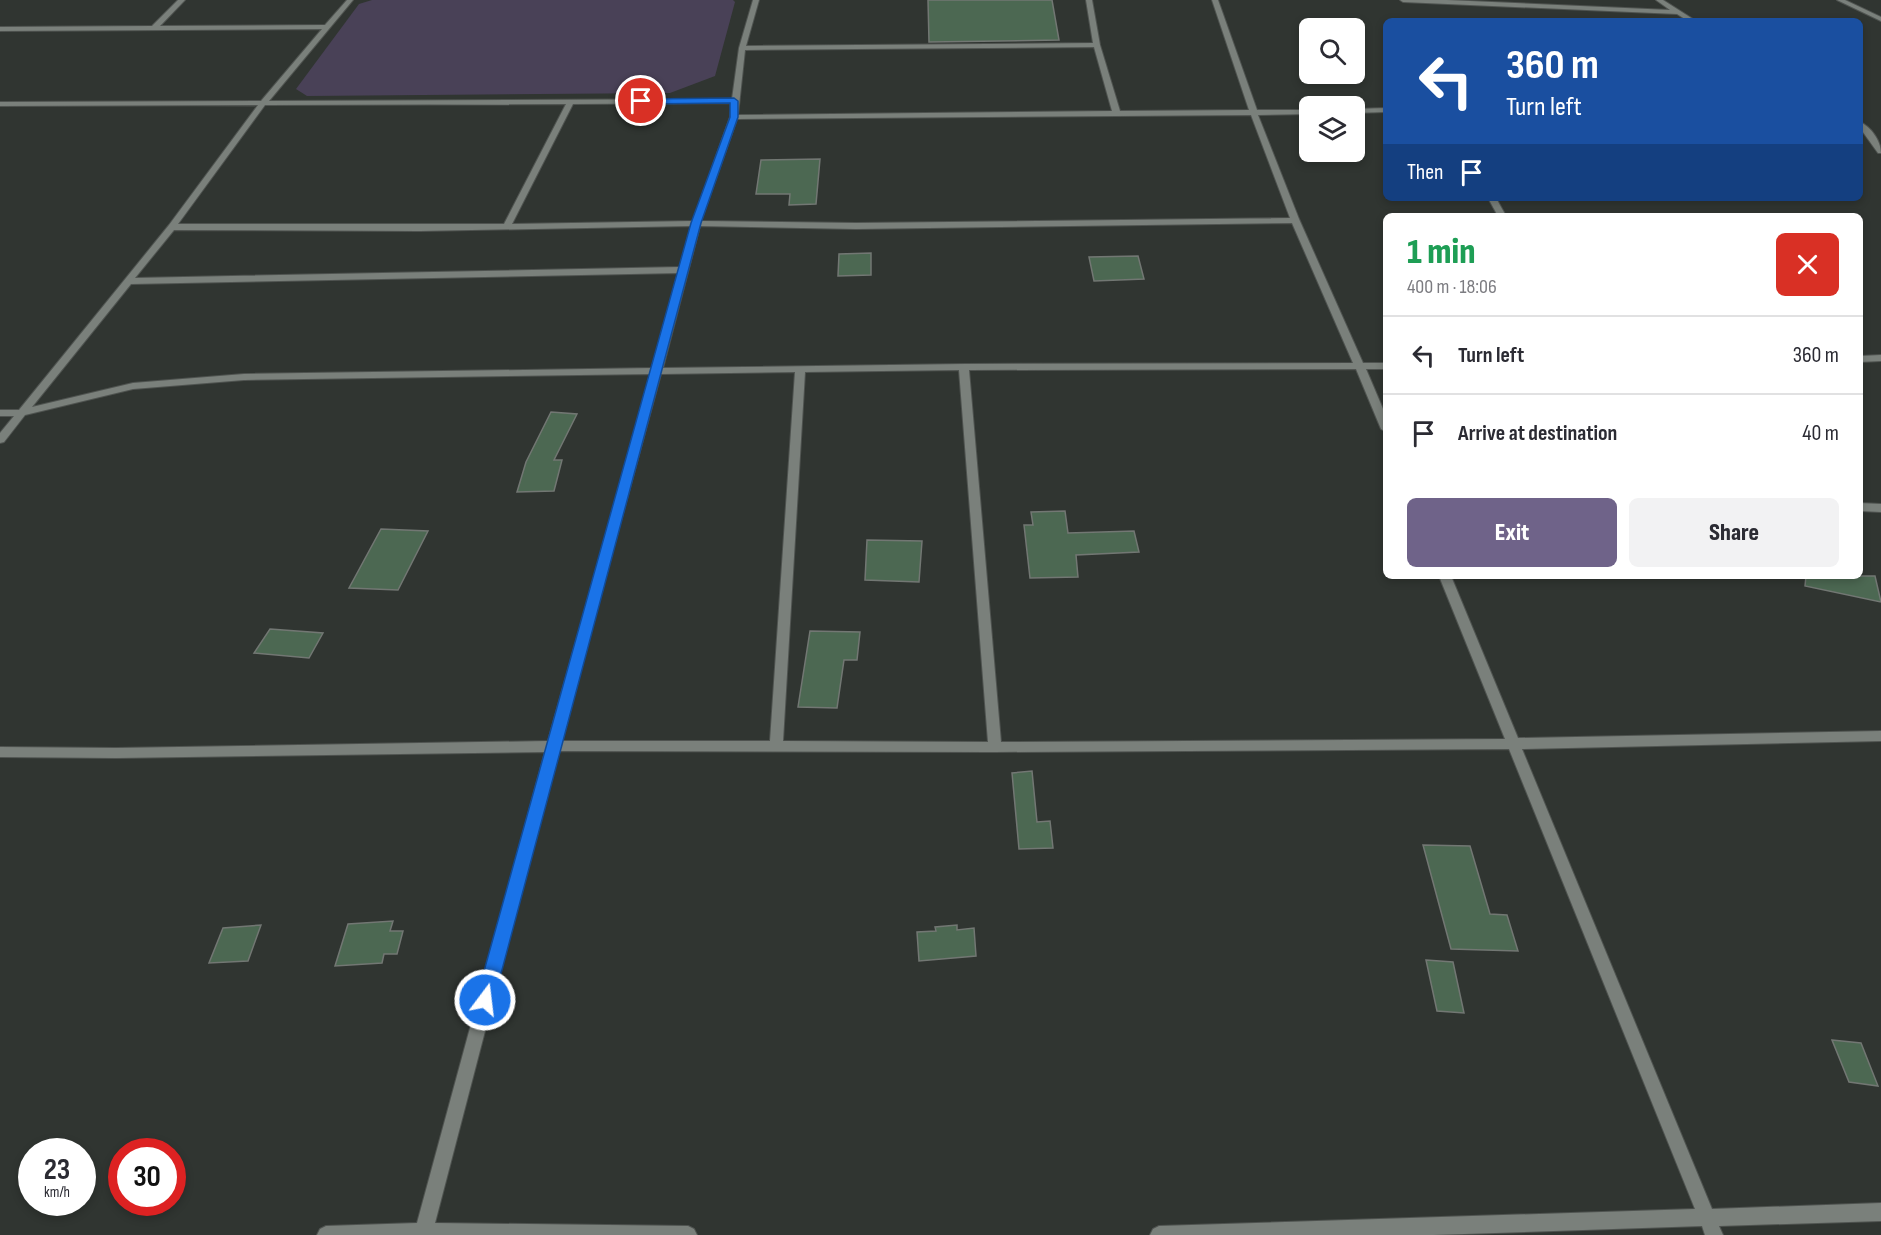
<!DOCTYPE html>
<meta charset="utf-8">
<style>
:root{--surface:#fff;--page:#f2f2f3;--text:#2b2b33;--muted:#7c7c81;--line:#e1e1e2;--accent:#6f6389}
body{margin:0;font-family:"Sofia Sans Condensed",sans-serif;background:var(--page);color:var(--text);height:100vh;display:flex;flex-direction:column;font-size:22px;white-space:nowrap}
*{box-sizing:border-box;margin:0}
p{font-size:20px;color:var(--muted)}
.icon{flex:none;width:33px;height:33px;fill:none;stroke:currentColor;stroke-width:2;stroke-linecap:round;stroke-linejoin:round}
.map{position:relative;flex:1;overflow:hidden}
.sheet{position:absolute;left:1383px;top:213px;width:480px;height:366px;display:flex;flex-direction:column;background:var(--surface);border-radius:9px;box-shadow:0 3px 9px #0003}
.sheet>*{flex:none}
.top-card{position:absolute;left:1383px;top:18px;width:480px;height:183px;border-radius:9px;box-shadow:0 3px 9px #0003;background:#1a4fa0;color:#fff;overflow:hidden}
.controls{position:absolute;left:1299px;top:18px;display:grid;gap:12px}
.controls a{display:grid;place-items:center;width:66px;height:66px;border-radius:9px;background:var(--surface);box-shadow:0 3px 9px #0003;font-size:30px}
.speed{position:absolute;left:18px;top:1138px;display:flex;gap:12px;font-size:30px;font-weight:700;text-align:center}
.speed>*{display:grid;place-content:center;width:78px;height:78px;border-radius:50%;background:var(--surface);box-shadow:0 3px 9px #0003;line-height:1}
.speed small{font-size:15px;font-weight:400}
.speed .limit{border:9px solid #d22;background:#fff;color:#111}
.pin{position:absolute;display:grid;place-items:center;width:51px;height:51px;color:#fff;margin:-26px;border:3px solid #fff;border-radius:50%;box-shadow:0 2px 6px #0007}
.me{position:absolute;width:66px;margin:-33px;rotate:15deg;stroke-linejoin:round;filter:drop-shadow(0 0 4px #0008)}
.turn{display:flex;align-items:center;gap:21px;height:126px;padding:0 24px;font-size:27px}
.turn .icon{width:78px;height:78px;stroke-width:2.5}
.turn b{display:block;font-size:42px;line-height:51px}
.then{display:flex;align-items:center;height:57px;padding:0 24px;background:#0003;gap:12px;font-size:22px}
.round{display:grid;place-items:center;flex:none;width:63px;height:63px;border-radius:9px;background:var(--page)}
.summary{display:flex;align-items:center;justify-content:space-between;height:102px;padding:0 24px}
h1{font-size:36px;font-weight:800;line-height:45px;color:#1e9e55}
.primary-button{display:flex;gap:12px;margin-top:auto;padding:12px 24px}
.primary-button a{flex:1;height:69px;border-radius:9px;background:var(--accent);color:#fff;font-size:24px;font-weight:800;line-height:69px;text-align:center}
.primary-button a+a{background:var(--page);color:var(--text)}
ul{padding:0;list-style:none}
li{display:flex;align-items:center;gap:18px;height:78px;padding:0 24px;border-top:2px solid var(--line)}
li div{flex:1}
li b{display:block;font-size:22px}
li em{font-style:normal}
.map>svg:first-child{display:block}
.green{fill:#494157}
.building{fill:#4c6852;stroke:#727773;stroke-width:1.5}
.lines{fill:none;stroke-linecap:round;stroke-linejoin:round}
.minor-casing{stroke:#4f5350;stroke-width:2}
.minor{fill:#7a807b;fill-rule:evenodd}
.route{fill:#1a73e8;stroke:#114b97;stroke-width:1.5}
</style>
<div class="map">
<svg width="1881" height="1235" viewBox="0 0 1881 1235">
<rect width="100%" height="100%" fill="#303531"/>
<!-- green -->
<path class="green" d="M372,0H733L735,2L715,76L670,93L307,96L296,89L359,4Z"/>
<!-- building -->
<path class="building" d="M928,0H1052L1059,40L929,42Z
M820,159L816,204L789,205L790,194H756L761,160Z
M871,253V275L838,276L839,254Z
M1138,256L1144,279L1094,281L1089,257Z
M551,412L577,414L554,460H562L554,491L517,492L526,462Z
M1065,511L1068,533L1134,531L1139,552L1076,555L1078,577L1030,578L1024,525H1033L1031,512Z
M381,529L428,531L398,590L349,588Z
M867,540L922,541L919,582L865,580Z
M1806,576H1875L1881,602L1805,586Z
M270,629L323,633L309,658L254,653Z
M810,631L860,632L857,660H844L837,708L798,707Z
M1032,771L1037,822L1050,821L1053,848L1019,849L1012,773Z
M1423,845L1470,846L1490,914L1507,915L1518,951L1451,949Z
M393,921L390,931H403L397,954H384L382,963L335,966L348,924Z
M261,925L248,961L209,963L223,928Z
M957,925V930L974,928L976,956L919,961L917,932L936,931L935,927Z
M1426,960L1453,962L1464,1013L1437,1011Z
M1832,1040L1861,1043L1878,1086L1849,1082Z"/>
<g class="lines">
<!-- minor casing -->
<g class="minor-casing">
<path id="minor" d="M178,0H185L160,26L325,25L347,0H353L269,101L732,99L739,48L753,0H759L746,46L1093,43L1086,0H1092L1100,45L1120,111L1249,110L1212,0H1218L1257,110H1310V114L1258,115L1299,219L1363,363H1386V369H1366L1386,416V432L1381,429L1356,369L969,370L1001,742L1505,739L1439,576H1451L1518,738L1881,731V741L1522,749L1712,1209L1881,1203V1221L1719,1226L1723,1235H1705L1702,1226L1433,1235H1150L1153,1229L1159,1226L1695,1209L1509,749L995,752L558,751L435,1223L688,1226L694,1229L697,1235H317L320,1229L326,1226L417,1223L545,752L116,758L0,757V747L116,748L548,741L651,374L244,380L133,389L25,415L4,442L0,443V433L14,416H0V410H19L169,225L258,105L0,106V102L261,101L322,29L0,31V27L152,26ZM1094,47L1112,111L738,115L745,50ZM732,103L730,117L693,221L512,224L573,104ZM566,104L504,224H178L265,105ZM1251,115L1290,218L856,223L701,221L737,119ZM1292,223L1353,363L964,364L663,368L700,226L856,229ZM691,226L680,267L135,278L174,230L420,231ZM679,273L653,368L244,374L133,383L32,407L131,284ZM959,370L988,742L783,741L805,372ZM795,372L770,741H561L661,374Z
M1400,0H1447L1670,10L1656,0H1663L1696,21H1688L1677,14L1403,2Z
M1837,0H1845L1881,17V21Z
M1386,108V112L1354,113V109Z
M1860,122C1871,127 1881,141 1881,153H1878L1860,128Z
M1488,198H1496L1506,216H1498Z
M1881,355V361L1860,362V356Z
M1860,503L1881,504V512L1860,511Z"/>
</g>
<!-- minor -->
<use href="#minor" class="minor"/>
</g>
<!-- route -->
<path class="route" d="M734,98L738,101V117L701,223L494,1000L491,1006L485,1009L479,1006L476,1000L691,223L730,117V103L641,104L637,101L641,99Z"/>
</svg>
<div class="controls">
<a><svg class="icon" aria-label="search" viewBox="0 0 24 24"><circle cx="10" cy="10" r="6"/><path d="M15 15l6 6"/></svg></a>
<a><svg class="icon" aria-label="layers" viewBox="0 0 24 24"><path d="M12 4l9 5-9 5-9-5zM3 14l9 5 9-5"/></svg></a>
</div>
<div class="speed"><div>23<small>km/h</small></div><div class="limit">30</div></div>
<div class="pin" style="left:641px;top:101px;background:#d93025"><svg class="icon" aria-label="arrive" viewBox="0 0 24 24"><path d="M6 21V4h12l-3 4 3 4H6"/></svg></div>
<svg class="me" style="left:485px;top:1000px" viewBox="-20 -20 40 40"><circle r="17" fill="#1a73e8" stroke="#fff" stroke-width="3"/><path d="M0-11L8 9 0 5-8 9z" fill="#fff"/></svg>
<div class="top-card">
<div class="turn"><svg class="icon" aria-label="left" viewBox="0 0 24 24"><path d="M17 20v-9H6M10 6l-5 5 5 5"/></svg><div><b>360 m</b>Turn left</div></div>
<div class="then">Then<svg class="icon" aria-label="arrive" viewBox="0 0 24 24"><path d="M6 21V4h12l-3 4 3 4H6"/></svg></div>
</div>
<section class="sheet">
<div class="summary"><div><h1>1 min</h1><p>400 m · 18:06</p></div><a class="round" style="background:#d93025;color:#fff"><svg class="icon" aria-label="close" viewBox="0 0 24 24"><path d="M6 6l12 12M18 6L6 18"/></svg></a></div>
<ul>
<li><svg class="icon" aria-label="left" viewBox="0 0 24 24"><path d="M17 20v-9H6M10 6l-5 5 5 5"/></svg><div><b>Turn left</b></div><em>360 m</em></li>
<li><svg class="icon" aria-label="arrive" viewBox="0 0 24 24"><path d="M6 21V4h12l-3 4 3 4H6"/></svg><div><b>Arrive at destination</b></div><em>40 m</em></li>
</ul>
<div class="primary-button"><a>Exit</a><a>Share</a></div>
</section>
</div>
